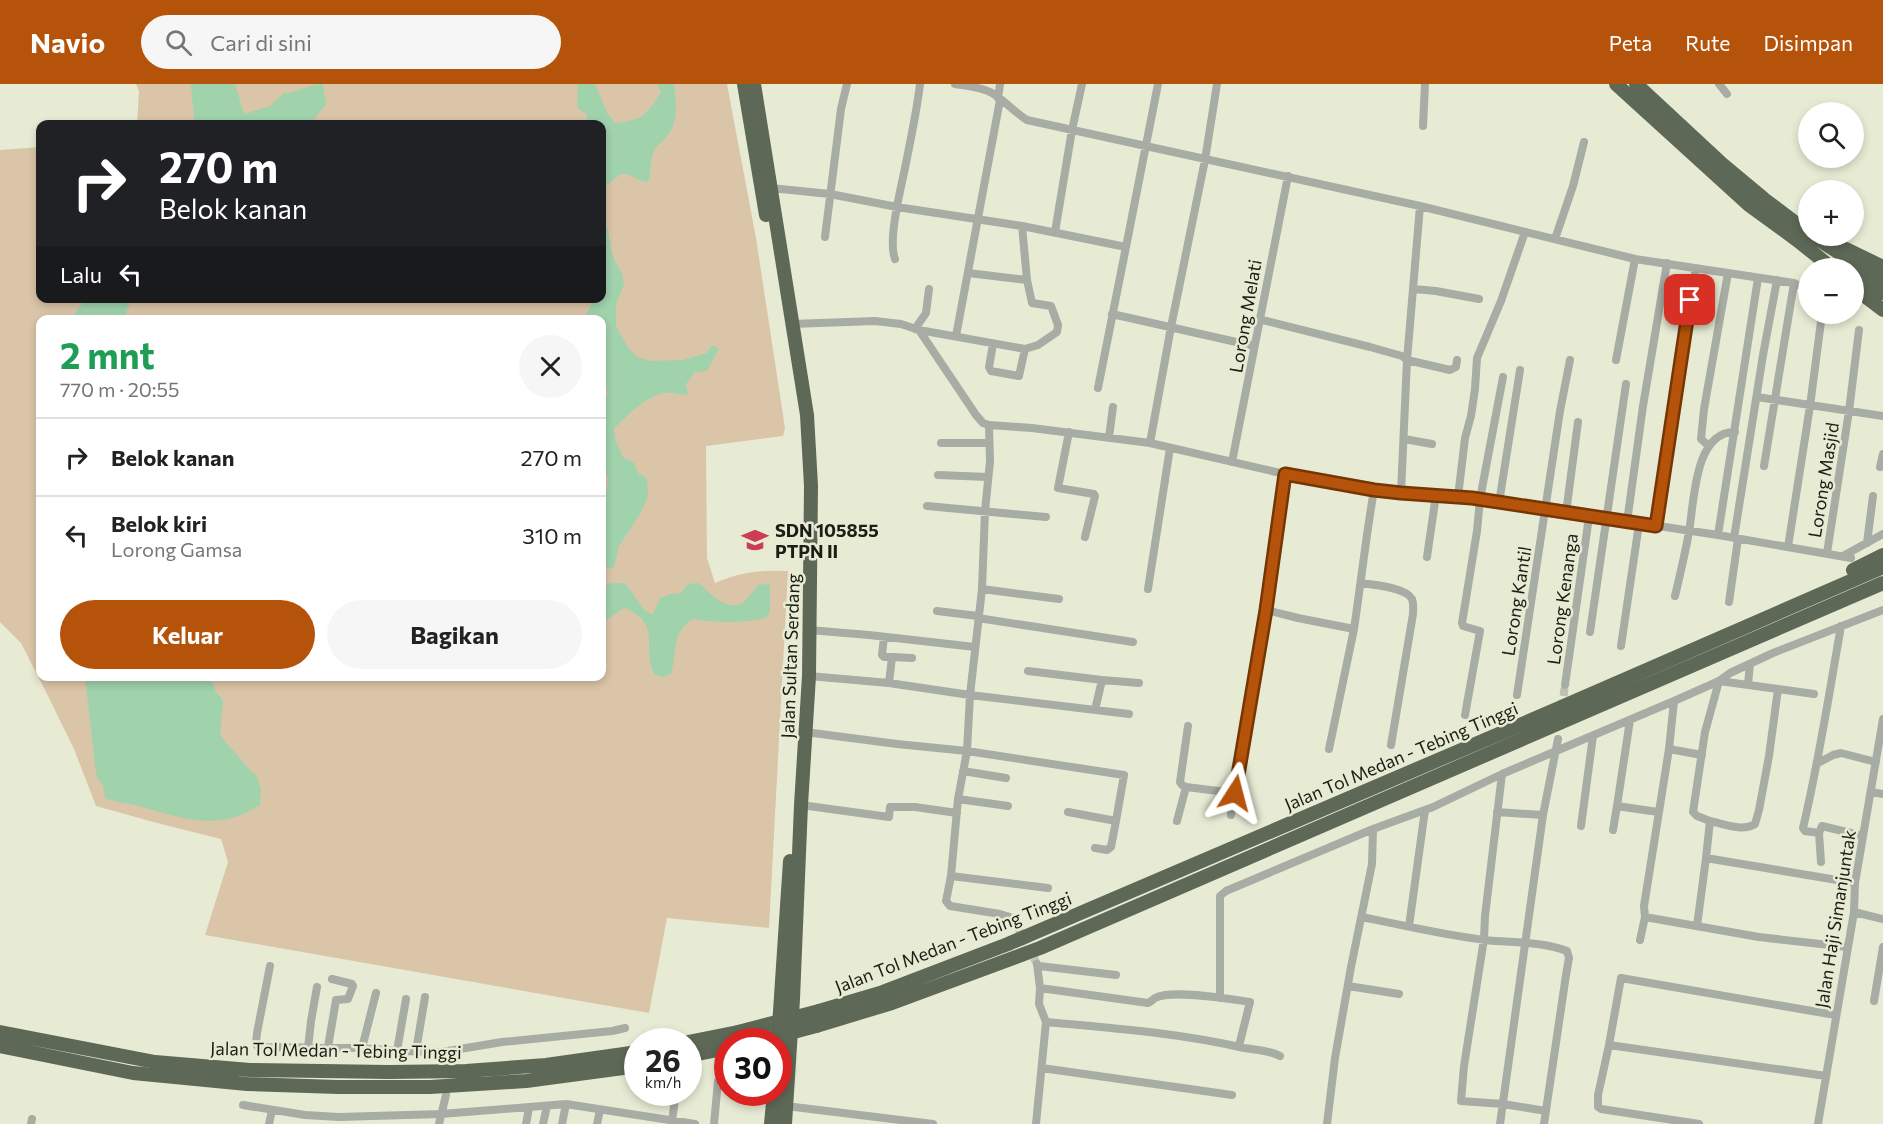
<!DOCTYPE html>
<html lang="id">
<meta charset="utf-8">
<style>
:root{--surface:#fff;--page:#f6f6f6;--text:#222;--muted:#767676;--line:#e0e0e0;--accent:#b45309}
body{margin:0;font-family:Commissioner,sans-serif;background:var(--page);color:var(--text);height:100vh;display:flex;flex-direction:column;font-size:22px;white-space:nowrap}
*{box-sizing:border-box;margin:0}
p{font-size:20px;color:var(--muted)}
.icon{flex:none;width:33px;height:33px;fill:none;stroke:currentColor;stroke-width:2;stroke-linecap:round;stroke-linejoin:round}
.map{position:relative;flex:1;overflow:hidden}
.sheet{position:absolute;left:36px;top:231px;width:570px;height:366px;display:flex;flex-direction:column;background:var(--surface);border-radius:12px;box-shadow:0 3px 9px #0003}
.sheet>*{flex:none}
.hud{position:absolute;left:36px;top:36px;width:570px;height:183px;border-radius:12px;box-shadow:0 3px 9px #0003;background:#202124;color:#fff;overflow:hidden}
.fabs{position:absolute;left:1798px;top:18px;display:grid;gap:12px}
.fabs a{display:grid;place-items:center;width:66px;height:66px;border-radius:50%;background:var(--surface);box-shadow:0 3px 9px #0003;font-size:30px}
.speed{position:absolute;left:624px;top:944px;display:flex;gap:12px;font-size:30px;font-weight:700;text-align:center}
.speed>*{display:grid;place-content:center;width:78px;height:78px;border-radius:50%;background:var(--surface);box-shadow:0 3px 9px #0003;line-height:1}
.speed small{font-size:15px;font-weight:400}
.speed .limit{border:9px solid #d22;background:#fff;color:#111}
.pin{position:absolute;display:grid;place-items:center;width:51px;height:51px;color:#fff;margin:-26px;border-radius:12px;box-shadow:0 3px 9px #0006}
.me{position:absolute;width:66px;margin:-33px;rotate:9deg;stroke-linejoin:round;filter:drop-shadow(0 0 4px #0008)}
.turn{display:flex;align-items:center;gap:21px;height:126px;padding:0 24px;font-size:27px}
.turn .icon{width:78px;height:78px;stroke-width:2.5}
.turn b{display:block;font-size:42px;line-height:51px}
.then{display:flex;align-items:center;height:57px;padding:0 24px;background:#0003;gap:12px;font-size:22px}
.round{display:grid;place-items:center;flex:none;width:63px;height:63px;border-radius:32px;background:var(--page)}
.overview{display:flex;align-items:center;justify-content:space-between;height:102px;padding:0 24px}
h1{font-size:36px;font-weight:700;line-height:45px;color:#1e9e55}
.primary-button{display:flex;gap:12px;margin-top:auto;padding:12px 24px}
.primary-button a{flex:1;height:69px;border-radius:36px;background:var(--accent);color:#fff;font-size:24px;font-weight:700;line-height:69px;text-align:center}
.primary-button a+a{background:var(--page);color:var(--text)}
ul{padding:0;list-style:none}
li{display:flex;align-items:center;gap:18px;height:78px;padding:0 24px;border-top:2px solid var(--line)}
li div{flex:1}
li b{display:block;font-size:22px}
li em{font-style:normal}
header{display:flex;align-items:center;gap:36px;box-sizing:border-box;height:84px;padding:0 30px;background:var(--accent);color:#fff}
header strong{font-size:28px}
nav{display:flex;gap:33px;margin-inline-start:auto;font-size:21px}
.search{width:420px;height:54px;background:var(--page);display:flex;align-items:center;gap:15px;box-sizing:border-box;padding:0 21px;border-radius:33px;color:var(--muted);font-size:22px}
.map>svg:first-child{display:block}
.green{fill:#dbc5a8;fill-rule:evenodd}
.water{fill:#a0d2ac}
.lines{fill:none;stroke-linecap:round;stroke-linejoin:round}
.street-tunnel{stroke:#bfc2ae;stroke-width:8;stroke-dasharray:8 4;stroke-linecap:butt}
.street{stroke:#a7aca4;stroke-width:8}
.highway{stroke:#5e6856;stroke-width:14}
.highway-bridge{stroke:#5e6856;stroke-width:14}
.route-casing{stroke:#753606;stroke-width:15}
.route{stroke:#b45309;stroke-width:10}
.labels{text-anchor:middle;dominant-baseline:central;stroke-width:5;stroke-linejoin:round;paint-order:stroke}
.street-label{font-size:18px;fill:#1c1d15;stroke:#e8ebd4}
.poi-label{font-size:18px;font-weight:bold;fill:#1c1d15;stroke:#e8ebd4;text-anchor:start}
</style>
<header>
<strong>Navio</strong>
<div class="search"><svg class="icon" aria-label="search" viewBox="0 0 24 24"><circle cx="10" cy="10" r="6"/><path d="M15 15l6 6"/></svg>Cari di sini</div>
<nav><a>Peta</a><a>Rute</a><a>Disimpan</a></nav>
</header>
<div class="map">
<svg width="1883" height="1040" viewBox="0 0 1883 1040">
<rect width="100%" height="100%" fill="#e8ebd4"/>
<!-- green -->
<path class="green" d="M136,0H727L756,154L785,344L783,352L706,362L707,474L715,499C741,488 760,486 788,487L769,844L667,834L649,929L205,851L228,778L221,755L157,739L96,722L74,665L44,604L21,559L0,538V66L40,63V214H602V40H135H137L139,7ZM40,236H602V592H40Z"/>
<!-- water -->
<path class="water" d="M189,0H235L244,30L270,22L284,9C301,9 306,0 323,0L326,21L317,31L313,40H193L194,33L191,2Z
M578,0H595L607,28L615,39C643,36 646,32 661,8L657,0H674C676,17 679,36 668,51C664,57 658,60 655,65C649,76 652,86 648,98C636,97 633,90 621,90L607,101L602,102V40H587V31L577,23Z
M602,130L607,142L613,173L622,189L624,200L616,220V242L629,265L636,272L650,277L683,276L707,269L712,261L719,265L707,287L695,288L686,300L688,310C680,312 673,308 665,309C645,312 628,332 614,344L616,358L623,373L634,379L639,390L647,394L648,412L640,430L619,462L614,484H602V415L606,412L608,395L602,380V316L608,311L605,302L602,299V282L605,279L606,273L602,268V236L587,235L586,230L595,215L602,214Z
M86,214H131V215L126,230L122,235H71Z
M625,499L645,527L653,530L660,514L671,510L681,509L688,500L699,499C707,507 724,524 737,521C747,518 753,507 759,500L770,501V528L766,534C742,539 718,539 694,535C670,547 678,568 671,590L663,593L655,591C640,563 664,540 624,524L608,535L602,544V500Z
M85,593H210L216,608L223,616L220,651L247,683L257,692L261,706L260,721C220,748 185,735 142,723C130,719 117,719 105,714L103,701L98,695L96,689Z"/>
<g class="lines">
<!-- street-tunnel -->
<path class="street-tunnel" d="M1562,624L1565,601
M1010,833L1015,838L1037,880"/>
<!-- street -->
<path class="street" d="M955,0C967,2 981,3 992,9C1004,16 1014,28 1027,36L1420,122L1635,175L1794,199L1809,206
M1719,0L1727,10
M998,14L1000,0
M1423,42L1425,0
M771,104L830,110L897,123L1022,142L1126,163L1098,304
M1055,148L1072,46L1082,0
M825,153L841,25L847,0
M1555,155L1573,102L1584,58
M1126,163L1158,0
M895,175C887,154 903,97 907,74C912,49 917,25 920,0
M968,189L1027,196
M1414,205L1436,207L1479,215
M1112,230L1254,262
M1259,235L1370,263L1402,272L1407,276L1450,286L1456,283L1457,276
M792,240L875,237L901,240L919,246L976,331L983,339L989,341L1032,344L1150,359L1285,390L1374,406L1480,415L1718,451L1851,474
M915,245L926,229L929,205
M919,246L1025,265L1038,261L1057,248L1058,241L1051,222L1032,219L1027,196L1022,142
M956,252L1000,16
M993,260L989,283L991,287L1019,292L1025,265
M1616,276L1635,175
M1757,313L1883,332
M989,341L990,377L985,427L982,505L970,611L967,667L958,715L951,792L946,817L950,822L1000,830L1010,833
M1069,348L1058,404L1094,410L1095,412L1085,453
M1109,353L1113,323
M1404,355L1432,360
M941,359H989
M1150,359L1171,243L1205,76L1217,0
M1709,362L1701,355L1704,325L1728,189
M1232,378L1288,92
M1764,382L1794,199
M1880,383L1883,370
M938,391L988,393
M1401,409L1407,276L1420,122
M1458,413L1465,354L1471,332L1475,305L1477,274L1501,217L1525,148
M1499,419L1520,286
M927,422L1046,433
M1566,429L1578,338
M1627,438L1643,322L1667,179
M1656,442L1687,232L1696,184
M1718,451L1758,194
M1734,454L1763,271L1777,196
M1867,459L1873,412
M1788,463L1810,322L1822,230
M1827,469L1849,327L1859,246
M1843,472L1883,450
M1427,473L1436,411
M1361,499C1373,501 1406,503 1412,515C1414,520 1413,526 1413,530L1391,661
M982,505L1059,515
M1148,505L1170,364
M1675,512C1680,491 1685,470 1689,448C1694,420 1694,347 1735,348
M1729,518L1738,455
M1266,526L1298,534L1354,545C1361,498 1366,452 1374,406
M937,527L978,532
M978,534L1133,558
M809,546L869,551L975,563
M1590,548L1626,300
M884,553L882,571L884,573H892L889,599
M1621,562L1639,440
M892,573L912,574
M1028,587L1102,596
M809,592L889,599L970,611L1129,630
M1719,597L1705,648L1693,728L1697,732L1710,737L1706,774L1855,799
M1719,597L1778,605
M1748,600L1750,580
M1565,601L1589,433
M1517,611L1560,327L1570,276
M1095,626L1102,596L1139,599
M1465,631L1480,547L1463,542L1462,539L1477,447L1480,415L1503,293
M805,648L897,660L967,667L1124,691L1116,737L1068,728
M1329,665L1354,545
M1669,665L1702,671
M1818,679L1833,671L1841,669L1876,678
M963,687L1006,694
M1502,690L1485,832L1484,855L1464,982L1461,1017L1503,1020L1546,1027
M1186,703L1182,701L1180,698L1188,642
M1871,708L1883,710
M958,715L1008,722
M801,721L889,733L890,723H915L957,729
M1617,722L1630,636
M1497,728L1543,731
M1231,731L1266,526L1285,390
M1177,737L1186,703L1235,709
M1710,737C1724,740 1742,748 1755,740L1759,726L1769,672L1778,605L1814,610
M1581,742L1593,652
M1613,746L1617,722L1658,728
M1819,749L1805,747L1803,744C1819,677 1829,610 1841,542
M1095,764L1107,766L1111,763L1116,737
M1821,778L1819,749L1822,742L1863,752
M951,792L1048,804
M1854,828L1883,835
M1362,833C1402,841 1443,851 1485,856C1511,859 1542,857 1567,867L1569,874L1566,891L1544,1040
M1645,833L1759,853L1847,863
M1409,842L1425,726
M1697,842L1706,774
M1640,856L1645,833L1644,822L1669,665L1674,617
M270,882L257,949L256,960L258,963L362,964L397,967L442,968L502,958L612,947L625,944
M1039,882L1116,891
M1348,902L1399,910
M1040,904L1148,919C1151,918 1153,915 1155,914C1172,905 1230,915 1250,918L1239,962
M1220,914V812L1226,807L1373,745L1433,723L1502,690L1674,617L1719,597L1730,589L1773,569L1883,526
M1874,917L1883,863
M1046,938C1112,944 1179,949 1244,964C1257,966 1269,966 1280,972
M1609,961L1621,894L1835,931
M328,963L336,916L348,915L353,902L352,900L332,895
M308,964L311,937L317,903
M362,964L376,909
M397,967L406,915
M416,967L425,913
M1042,984L1232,1011
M243,1021L305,1031L339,1033L441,1030L566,1020L695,1040
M786,1022L933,1040
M672,1037L676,1008
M31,1040L32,1035
M269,1040L272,1026
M439,1040L446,1011
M526,1040L529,1024
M543,1040L547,1022
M562,1040L566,1020
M597,1040L600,1026
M714,1040L718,997
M1036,1040L1046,938L1039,920L1040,904L1037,880
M1327,1040L1335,974L1351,883L1372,780L1373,745
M1500,1040L1543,731L1558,655
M1699,1040L1601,1025L1598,1023V1011L1609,961L1826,992
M1818,1040L1854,828L1855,799L1883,635"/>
<!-- highway -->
<path class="highway" d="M744,0L766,131
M754,0L807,331L811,402L809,592L801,721L793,915L785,1040
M1616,0L1749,121L1797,156L1832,184
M1636,0L1722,80L1764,115L1809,149
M1813,152L1883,197
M1846,165L1883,183
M1854,193L1883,209
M1854,204L1883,226
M1853,486L1883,471
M819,927L880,909L1008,860L1557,625L1883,483
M816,942L892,919L1040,864L1883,499
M0,948L155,978L250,986L389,988L466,987L546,981L638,968
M778,957L790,777
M688,958L738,948
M0,962L133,989L247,1000L338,1003H430L526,997L638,982
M688,972L728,964
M771,1040L774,1008"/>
<!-- highway-bridge -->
<path class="highway-bridge" d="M738,948L819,927
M760,957L816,942"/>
</g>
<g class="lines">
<!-- route casing -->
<g class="route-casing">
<path id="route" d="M1235,709L1266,526L1285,390L1374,406L1401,409L1472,414L1656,442L1690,216"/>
</g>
<!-- route -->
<use href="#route" class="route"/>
</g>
<!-- icons -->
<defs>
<g id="school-bare" transform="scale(2.07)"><path d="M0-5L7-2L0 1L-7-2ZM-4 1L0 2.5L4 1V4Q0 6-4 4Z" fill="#cc3c53" stroke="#e8ebd4" stroke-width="2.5" paint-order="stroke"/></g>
</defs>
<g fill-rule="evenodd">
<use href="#school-bare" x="755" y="456"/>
</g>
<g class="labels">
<!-- street labels -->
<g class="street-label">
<text transform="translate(1245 232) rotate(-80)">Lorong Melati</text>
<text transform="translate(1823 396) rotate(-81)">Lorong Masjid</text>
<text transform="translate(1562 515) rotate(-82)">Lorong Kenanga</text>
<text transform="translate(1516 517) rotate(-81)">Lorong Kantil</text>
<text transform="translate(790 572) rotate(-88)">Jalan Sultan Serdang</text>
<text transform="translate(1401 672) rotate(-23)">Jalan Tol Medan - Tebing Tinggi</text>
<text transform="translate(1835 835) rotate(-81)">Jalan Haji Simanjuntak</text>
<text transform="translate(953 858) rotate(-21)">Jalan Tol Medan - Tebing Tinggi</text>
<text transform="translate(336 966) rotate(1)">Jalan Tol Medan - Tebing Tinggi</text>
</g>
<!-- poi labels -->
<g class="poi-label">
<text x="775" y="446">SDN 105855<tspan x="775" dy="21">PTPN II</tspan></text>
</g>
</g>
</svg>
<div class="fabs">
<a><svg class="icon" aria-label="search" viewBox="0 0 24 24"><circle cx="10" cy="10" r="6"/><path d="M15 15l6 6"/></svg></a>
<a>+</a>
<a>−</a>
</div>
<div class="speed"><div>26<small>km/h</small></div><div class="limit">30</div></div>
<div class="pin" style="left:1690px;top:216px;background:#d93025"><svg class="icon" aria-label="arrive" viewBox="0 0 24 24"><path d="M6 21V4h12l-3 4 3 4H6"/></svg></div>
<svg class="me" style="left:1235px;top:709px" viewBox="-20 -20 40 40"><path d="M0-17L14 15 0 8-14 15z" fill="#b45309" stroke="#fff" stroke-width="4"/></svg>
<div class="hud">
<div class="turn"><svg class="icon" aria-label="right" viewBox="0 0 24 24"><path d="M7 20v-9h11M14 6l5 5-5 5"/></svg><div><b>270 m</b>Belok kanan</div></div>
<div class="then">Lalu<svg class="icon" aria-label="left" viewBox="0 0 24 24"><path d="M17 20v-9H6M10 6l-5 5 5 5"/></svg></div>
</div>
<section class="sheet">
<div class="overview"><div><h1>2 mnt</h1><p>770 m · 20:55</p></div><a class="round"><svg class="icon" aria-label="close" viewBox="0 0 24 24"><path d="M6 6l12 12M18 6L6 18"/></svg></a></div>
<ul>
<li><svg class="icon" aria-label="right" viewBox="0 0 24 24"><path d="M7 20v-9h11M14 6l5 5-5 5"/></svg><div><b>Belok kanan</b></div><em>270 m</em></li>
<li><svg class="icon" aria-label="left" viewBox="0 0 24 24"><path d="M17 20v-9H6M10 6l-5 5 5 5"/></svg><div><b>Belok kiri</b><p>Lorong Gamsa</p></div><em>310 m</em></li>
</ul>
<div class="primary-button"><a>Keluar</a><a>Bagikan</a></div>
</section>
</div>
